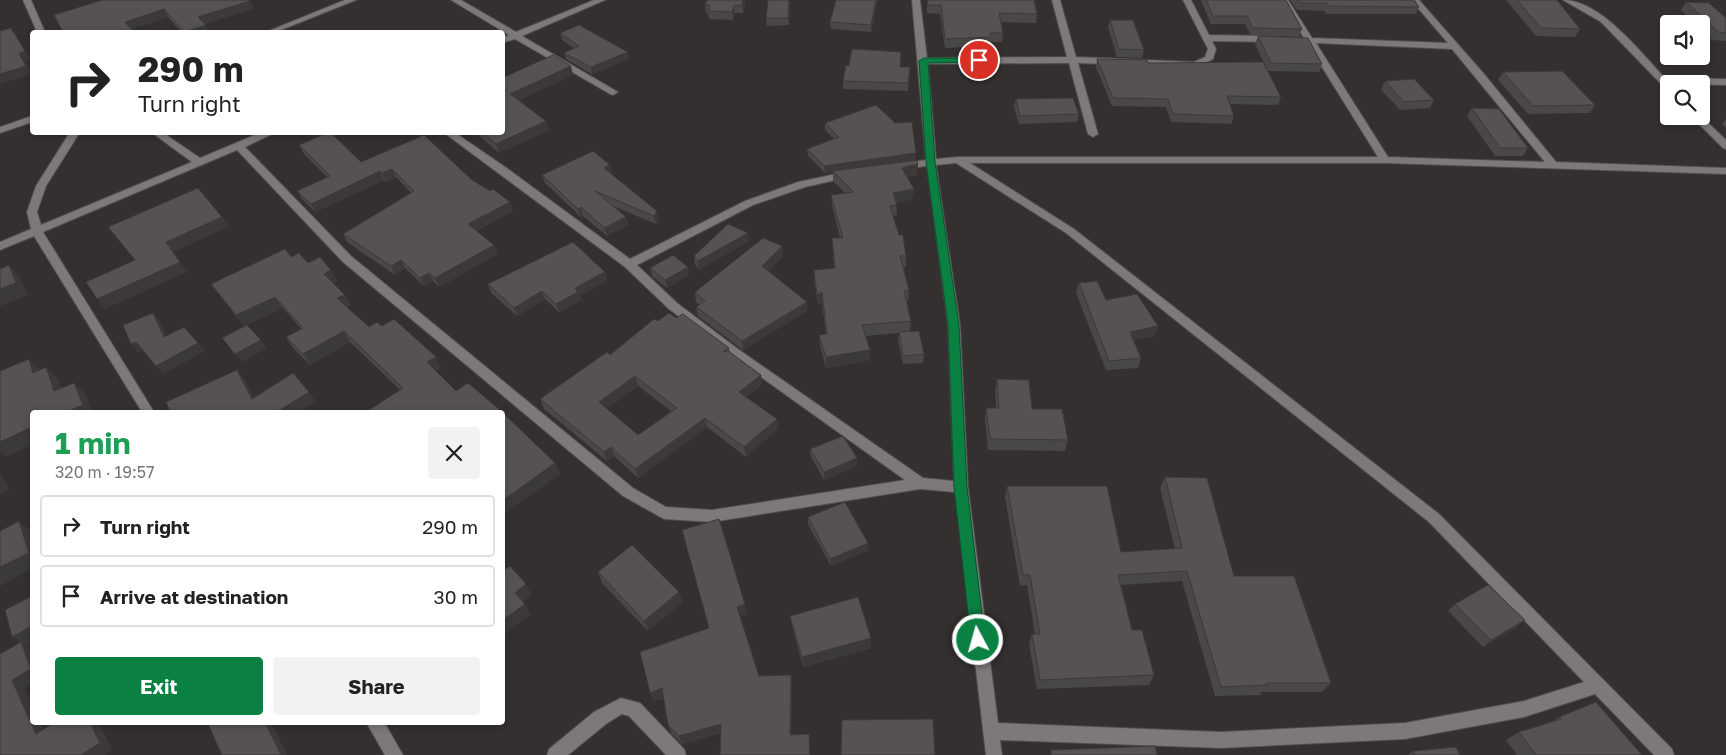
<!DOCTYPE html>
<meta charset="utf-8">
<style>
:root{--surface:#fff;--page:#f2f2f2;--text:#222;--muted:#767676;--line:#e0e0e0;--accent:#0b8043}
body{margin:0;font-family:"Golos Text",sans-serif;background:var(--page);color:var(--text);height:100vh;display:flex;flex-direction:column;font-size:19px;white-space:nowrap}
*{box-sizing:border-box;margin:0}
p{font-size:16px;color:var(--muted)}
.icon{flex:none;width:28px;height:28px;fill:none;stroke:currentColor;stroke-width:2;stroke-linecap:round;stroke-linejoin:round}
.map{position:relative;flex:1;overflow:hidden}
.details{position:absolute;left:30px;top:410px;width:475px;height:315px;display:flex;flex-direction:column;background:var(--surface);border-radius:5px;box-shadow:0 2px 8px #0003}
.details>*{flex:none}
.hud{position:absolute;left:30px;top:30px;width:475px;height:105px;border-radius:5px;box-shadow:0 2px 8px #0003;background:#fff;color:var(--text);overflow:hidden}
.tools{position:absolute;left:1660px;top:15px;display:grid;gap:10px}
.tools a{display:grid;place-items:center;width:50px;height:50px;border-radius:5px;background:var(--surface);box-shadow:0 2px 8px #0003;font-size:25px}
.pin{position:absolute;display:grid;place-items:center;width:42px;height:42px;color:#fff;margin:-21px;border:2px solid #fff;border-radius:50%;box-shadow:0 1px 5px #0007}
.me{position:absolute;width:55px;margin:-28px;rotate:354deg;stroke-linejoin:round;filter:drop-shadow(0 0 4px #0008)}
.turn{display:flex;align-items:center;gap:18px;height:105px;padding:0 25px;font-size:22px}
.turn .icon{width:65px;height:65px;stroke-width:2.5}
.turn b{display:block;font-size:35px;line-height:42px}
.round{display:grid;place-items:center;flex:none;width:52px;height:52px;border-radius:5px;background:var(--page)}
.overview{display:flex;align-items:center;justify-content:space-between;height:85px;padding:0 25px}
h1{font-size:30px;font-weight:700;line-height:38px;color:#1e9e55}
.action{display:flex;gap:10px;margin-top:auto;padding:10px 25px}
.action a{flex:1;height:58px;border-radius:5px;background:var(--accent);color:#fff;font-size:20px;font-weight:700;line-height:58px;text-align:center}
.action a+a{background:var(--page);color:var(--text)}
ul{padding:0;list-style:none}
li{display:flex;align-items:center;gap:15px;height:62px;margin:0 10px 8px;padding:0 15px;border:2px solid var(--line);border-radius:5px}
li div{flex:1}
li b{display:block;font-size:19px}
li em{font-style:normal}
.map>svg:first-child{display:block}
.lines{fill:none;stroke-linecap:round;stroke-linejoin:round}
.minor-casing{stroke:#504d4d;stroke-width:2}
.minor{fill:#7d7879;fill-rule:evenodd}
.wall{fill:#4a4747;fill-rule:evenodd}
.shaded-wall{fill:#3c3939}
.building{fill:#565252;stroke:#3c3939;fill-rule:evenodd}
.route{fill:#0b8043;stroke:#07532c}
</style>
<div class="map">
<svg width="1726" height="755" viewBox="0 0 1726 755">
<rect width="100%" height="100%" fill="#343030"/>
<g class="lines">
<!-- minor casing -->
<g class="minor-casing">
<path id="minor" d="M23,0H31L45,32H37Z
M345,0H356L276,32H266Z
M451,0H461L516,32L594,0H605L522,36L618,92L613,95L610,94L515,39L502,43V38L509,35Z
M912,0H920L927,58L1067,57L1052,0H1060L1076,57L1194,62L1205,57L1208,49L1183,0H1191L1209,35L1274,36L1278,39L1274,42L1212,41L1216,49L1213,59L1195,68L1078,63L1098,134L1093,137L1088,134L1069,63L928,64L936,159L957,157H1378L1307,43H1294L1290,40L1294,37L1304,38L1280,0H1288L1312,38L1448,43L1411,0H1419L1484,74L1556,162L1726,168V174L1385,163H970L1074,229L1439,514L1672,749L1674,755H1654L1595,694L1524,717L1405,739L1221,748L1000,740L1002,755H986L955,492L920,489L712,522L664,519L623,496L343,262L237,150L43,232L154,412H142L34,236L0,250V242L31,229L27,212L36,186L70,132H80L46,186L37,212L41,225L192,162L151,132H162L200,158L262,132H276L245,147L351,256L633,488L666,507L712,510L905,480L730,355L669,309L625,267L443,132H454L508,169L630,259L745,201L798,182L850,171L854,172V176L805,187L753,205L637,265L677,303L738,349L923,478L954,481L948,325L927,166L902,169L897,166L902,163L926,160ZM1316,43L1452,49L1545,162L1388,157ZM956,163L1066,233L1429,522L1584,682L1524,701L1405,723L1221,732L998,723L968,487L960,325L936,165Z
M1563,0C1601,0 1641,53 1665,78L1726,79V85L1669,84V89L1665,88L1601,22Z
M32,116V122L0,133V127Z
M1691,116H1701L1726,140V149L1723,148Z
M621,698L640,703L684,749L686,755H666L629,716L622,714L606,724L568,755H547L549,749L594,712Z
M366,722H384L403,755H385Z"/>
</g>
<!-- minor -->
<use href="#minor" class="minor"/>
</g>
<!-- wall -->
<path class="wall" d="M746,0L743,13H735L733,20L709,19L708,13H706L705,5Z
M768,0H790L789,25L767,26L766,18Z
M878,0L871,32L831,29L830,22Z
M927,0L1037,14L1036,23L1001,22L1003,33L1002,42H990V46L945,48L940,14L927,13Z
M1201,0H1286L1302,29L1299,37L1251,35L1245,24H1211Z
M1290,0H1414L1419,7L1416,14H1326L1324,11L1297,10Z
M1506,0H1557L1580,29L1575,37L1536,36Z
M1686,2L1726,18V41L1712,40L1701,30V24H1695L1681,10Z
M254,8L204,24L210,32H181L168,17L131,29L54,15Z
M1110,20L1144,50L1142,58L1117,57L1108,27Z
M560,33L629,59L592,74L566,59L564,53L574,48L562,40Z
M1258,36L1322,64L1319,72L1268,71L1255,44Z
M1097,59L1281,97L1278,105L1230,104L1234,116L1231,124L1171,122L1166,107L1112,106L1096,67Z
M900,67H910L908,91L843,89V81Z
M1503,72L1595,105L1590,113L1528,114L1498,80Z
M573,75L519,100L549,130L499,153L475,132H502V78Z
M1385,81L1434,100L1430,108L1400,110L1381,90Z
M1016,99L1079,114L1077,122L1019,124L1014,107Z
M1472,108L1528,148L1523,156H1495L1467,116Z
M1726,119V128L1722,124Z
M825,123L915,160L918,164L917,175L907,177L914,189L913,199L896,203L897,215L893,216L906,256V267H903L909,290L908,301H906L911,321L910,331L924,354L923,363L903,364L898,340L899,333L865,336L870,350V360L826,368L820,345L819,335L826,334L822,303L818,305L814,280V270L834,268L832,238H840L832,205L831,195L845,193L833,181V172L825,173L808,156L807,149L834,139L825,130Z
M299,145L361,162L472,180L490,191L510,202L513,211L476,231L494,245L498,254L439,287L433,281L424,286L405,268L395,275L347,242L343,234L411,193L396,177L387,182L384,180L315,212L302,199L297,191L327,177L304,154Z
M610,165L612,173L611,174L659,220L656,224L613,206L626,217L628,225L607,236L583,216L581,217L545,183L542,175Z
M749,241L699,270L695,264L694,256Z
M285,249L291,257L299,253L308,263L320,257L331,270L337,281L333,283L345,295L351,305L347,307L369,327L377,322L382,326L394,319L436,357L441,368L436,371L456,391L468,383L500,410L555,463L560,474L502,515V412H366L400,390L350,342L310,365L293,348L286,337L301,329L283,308L244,326L211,284Z
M783,256L768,271L807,302V311L743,350L698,316L696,307L699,305L696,302L695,292Z
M650,268L689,275L667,288L652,276Z
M605,272L607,281L580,295L581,300L559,312L545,299L517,316L491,293L488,284Z
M1079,283L1106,300L1155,336L1133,340L1141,358L1138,368L1106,370L1076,293Z
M658,321L729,348L730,352L761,375L762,384L746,397L777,419L778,429L746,457L707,427L638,478L614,456L607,461L544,409L540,399L610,355ZM638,386L671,411L638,435L606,409Z
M997,379L1068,440L1065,451L988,450L985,419L986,408H996L995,390Z
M810,449L857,466L824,480L811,457Z
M1165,477L1234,576L1331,683L1322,692H1262L1260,695L1215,696L1182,581L1121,585L1132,630L1154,675L1149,685L1037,689L1029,644L1032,634H1035L1027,585L1020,586L1005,497L1007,486L1121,552L1175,549L1160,488Z
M808,517L868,550L831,566L808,524Z
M682,530L747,614L740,616L759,676L791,675L792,684L791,735L809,734L810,742L721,733L682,744L672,734L668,725L664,698L654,701L650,693L709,628Z
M598,572L679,592L682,602L648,631L602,583Z
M1455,604L1517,627L1483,647L1448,611Z
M790,616L871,648L803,667L792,626Z
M1559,717L1642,755H1517L1506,740L1519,732L1553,721Z
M1413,751L1460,755H1408Z"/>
<!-- shaded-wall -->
<path class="shaded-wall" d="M743,0H746L743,13L742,6Z
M789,0H790L789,25L788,18Z
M876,0H878L871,32V25Z
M250,1L254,8L203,24L198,17Z
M734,5L735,13L733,20L732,12Z
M164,9L168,17L130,29L125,22Z
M206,25L210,32H184Z
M11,28L31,59L25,61L32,74L0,84V74L19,53Z
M628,52L629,59L592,74L591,67Z
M571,66L573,75L513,103L510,94Z
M546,121L549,130L499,153L496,144Z
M916,153L915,161L833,171V172L825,173L824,166Z
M918,164L917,175L901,178L902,168Z
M610,165L612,173L606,176L604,168Z
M392,169L396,177L387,182L382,173Z
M380,171L384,180L315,212L311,204Z
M914,189L913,199L893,204V193Z
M510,202L513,211L471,233L468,224Z
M581,207L583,216L581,217L578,209Z
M657,211L659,220L656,224L654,216Z
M222,217L229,227L173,252L187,272L105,309L97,299L166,242Z
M626,217L628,225L607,236L604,228Z
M748,233L749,241L699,270L698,261Z
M494,245L498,254L439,287L435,278Z
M782,246L783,256L763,276L762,266Z
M401,260L405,268L395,275L391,266Z
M9,265L20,277L28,295L0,306V289Z
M688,267L689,275L667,288L665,280Z
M331,270L337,281L330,284L324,274Z
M605,272L607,281L580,295L581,300L559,312L556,304L575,288Z
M429,273L433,281L424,286L420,278Z
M542,291L545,299L517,316L514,308Z
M822,292V303L818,305L817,295Z
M345,295L351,305L344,309L337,298Z
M275,297L283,308L244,326L236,315Z
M807,302V311L743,350L742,341Z
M153,313L160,321L171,346L164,337Z
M1158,326L1155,336L1127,342L1130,332Z
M344,331L350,342L310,365L303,354Z
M261,340L267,348L242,362L235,354Z
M136,342L143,351L138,353L131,344Z
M198,343L205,351L163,374L156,366Z
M870,350V360L826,368V357Z
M436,357L441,368L433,373L427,362Z
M29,359L41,371L33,373Z
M46,367L58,379L66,403L54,391Z
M237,370L245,380L259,408L252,399Z
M761,375L762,384L740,401L739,392Z
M635,376L638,386L602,412L599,402Z
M74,383L86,395L93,412H66Z
M309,392L316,402L299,412H277Z
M705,418L707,427L638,478L635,469Z
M777,419L778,429L746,457L744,447Z
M32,427V445L5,457L0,453V442Z
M611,447L614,456L607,461L604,452Z
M857,458V466L824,480V472Z
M555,463L560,474L502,515V501Z
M0,473L10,490L0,495Z
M19,521L32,532V569L0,586V567Z
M868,543V550L831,566L830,559Z
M526,584L532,595L521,603L515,593Z
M679,592L682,602L648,631L644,621Z
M525,604L531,614L502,636V621Z
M745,604L747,614L739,616L737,607Z
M1525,620L1517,627L1483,647L1491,640Z
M32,626V643L27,646L32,650V683L25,688L32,705V722H40L49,741L36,734L12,680L21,643L12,637Z
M871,638V648L803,667L802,657Z
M791,675L792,684L791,744L790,735Z
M662,688L666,697L654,701L650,693Z
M90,722H99L112,750L104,755H81Z
M265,722H271L287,755H281Z
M721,724L723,732L682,744L679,736Z"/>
<!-- building -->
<path class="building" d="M102,0H249L250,1L198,17L206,25L184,32L164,9L125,22L134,32H63L54,15Z
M707,0H743L742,6L734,5L732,12L708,11L710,5H705Z
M768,0H789L788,18H766Z
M836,0H876L871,25L830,22Z
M928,0H1034L1037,14L999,13L1003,33H990L991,37L945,39L941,5H927Z
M1206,0H1286L1302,29L1253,28L1247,16H1213Z
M1298,0H1414L1419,7L1329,6L1327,3H1300Z
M1517,0H1557L1580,29L1541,28Z
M1686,2L1709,3L1726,18V33L1718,32Z
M1110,20H1133L1144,50L1119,49Z
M579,25L628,52L591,67L564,53L579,46L560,33Z
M11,28L25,51L19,53L26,66L0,74V31Z
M1258,36L1308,38L1322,64L1271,63Z
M852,49L901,52L900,67H910L908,83L843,81L846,65L849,66Z
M553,55L571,66L510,94L546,121L496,144L482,132H502V78Z
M1097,59L1147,60L1148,63L1263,62L1281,97L1227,96L1234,116L1173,114L1168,99L1113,98Z
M1562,71L1595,105L1533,106L1503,72Z
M1414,79L1434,100L1404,102L1385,81Z
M1073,98L1079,114L1020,116L1016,99Z
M876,105L895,123L912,122L916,153L824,166L807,149L839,137L825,123Z
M1472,108L1499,109L1528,148H1500Z
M329,132H330L361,162L424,135L472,180L490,191L493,189L510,202L468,224L494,245L435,278L429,273L420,278L401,260L391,266L343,234L414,191L392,169L382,173L380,171L311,204L297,191L330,176L299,145Z
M593,151L610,165L604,168L657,211L654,216L595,191L626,217L604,228L581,207L578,209L542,175Z
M917,160L918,164L902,168L914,189L893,193L897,205L890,206L899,235H903L906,256H900L909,290L904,291L911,321L862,325L870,350L826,357L819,335L827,334L822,292L817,295L814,270L835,268L832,238H843L831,195L854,192L833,171Z
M198,188L222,217L166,242L180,262L97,299L86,282L135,260L108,227Z
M728,224L748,233L698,261L694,256Z
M763,238L782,246L762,266L807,302L742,341L696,307L705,301L695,292Z
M573,242L605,272L575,288L578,292L556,304L542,291L514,308L488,284Z
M285,249L291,257L299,253L308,263L320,257L331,270L324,274L345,295L337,298L369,327L377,322L382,326L394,319L436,357L427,362L456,391L468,383L500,410L555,463L502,501V412H366L403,388L344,331L303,354L286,337L303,328L275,297L236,315L211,284Z
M673,255L688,267L665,280L650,268Z
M9,265L16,283L0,289V269Z
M1097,281L1106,300L1137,294L1158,326L1130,332L1141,358L1109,361L1079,283Z
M153,313L164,337L184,327L198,343L156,366L136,342L131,344L123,325Z
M669,313L676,318L683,314L729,348L723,352L728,351L761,375L739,392L777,419L744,447L705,418L635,469L611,447L604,452L540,399L607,352L610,355L654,319L658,321ZM635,376L677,408L638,435L599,402Z
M247,325L261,340L235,354L222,338Z
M919,331L924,354L903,356L899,332Z
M29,359L33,373L46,367L54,391L74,383L83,405L66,412H32V427L0,442V371Z
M237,370L252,399L293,373L309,392L277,412H170L166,402Z
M997,379L1029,380L1032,409H1062L1068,440L990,439L986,408H999Z
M843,436L857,458L824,472L810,449Z
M1165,477L1207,478L1234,576H1294L1331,683H1266L1267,685L1221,687L1187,571L1118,575L1132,630H1142L1154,675L1040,680L1032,634H1040L1030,575H1023L1007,486H1107L1121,552L1182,548Z
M845,502L868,543L830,559L808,517Z
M719,519L745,604L737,607L759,676L791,675L790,735L809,734L810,755H720L721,724L679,736L668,725L662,688L650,693L640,652L709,628L682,530Z
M19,521L29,553L0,567V531Z
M632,545L679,592L644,621L598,572Z
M510,566L526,584L515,593L525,604L502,621V571Z
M1488,585L1525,620L1491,640L1455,604Z
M32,596V626L12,637L5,610Z
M858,597L871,638L802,657L790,616Z
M21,642L31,669L12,680L36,734L55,722H90L100,743L81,755H0V654Z
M1596,702L1642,755H1536L1519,732L1561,719L1559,717Z
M933,719L935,755H841L842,720Z
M207,722H265L281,755H222Z
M1155,746L1157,755H1051V750Z
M1456,747L1460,755H1415L1413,751Z"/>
<!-- route -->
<path class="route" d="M979,58L982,59V62L928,63L935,162L959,325L967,487L985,640L983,644L978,646L973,644L971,640L954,487L948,325L926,162L919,61L924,58Z"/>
</svg>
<div class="tools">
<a><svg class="icon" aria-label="sound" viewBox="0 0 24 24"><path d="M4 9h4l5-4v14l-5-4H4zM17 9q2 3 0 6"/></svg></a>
<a><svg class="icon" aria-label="search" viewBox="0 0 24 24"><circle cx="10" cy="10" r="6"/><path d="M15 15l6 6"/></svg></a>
</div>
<div class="pin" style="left:979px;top:60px;background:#d93025"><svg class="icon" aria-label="arrive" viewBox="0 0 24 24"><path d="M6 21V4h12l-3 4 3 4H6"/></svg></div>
<svg class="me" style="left:978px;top:640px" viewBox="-20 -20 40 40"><circle r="17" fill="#0b8043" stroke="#fff" stroke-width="3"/><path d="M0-11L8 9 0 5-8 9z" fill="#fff"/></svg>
<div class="hud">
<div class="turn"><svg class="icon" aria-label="right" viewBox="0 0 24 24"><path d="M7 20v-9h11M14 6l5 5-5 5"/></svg><div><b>290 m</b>Turn right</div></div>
</div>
<section class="details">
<div class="overview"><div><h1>1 min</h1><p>320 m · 19:57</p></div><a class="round"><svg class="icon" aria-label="close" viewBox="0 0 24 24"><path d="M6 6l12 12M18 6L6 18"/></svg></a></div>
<ul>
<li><svg class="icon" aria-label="right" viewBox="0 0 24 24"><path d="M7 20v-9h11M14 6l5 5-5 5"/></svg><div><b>Turn right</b></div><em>290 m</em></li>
<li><svg class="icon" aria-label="arrive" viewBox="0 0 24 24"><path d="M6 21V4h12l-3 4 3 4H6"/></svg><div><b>Arrive at destination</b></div><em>30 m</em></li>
</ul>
<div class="action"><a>Exit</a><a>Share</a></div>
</section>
</div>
